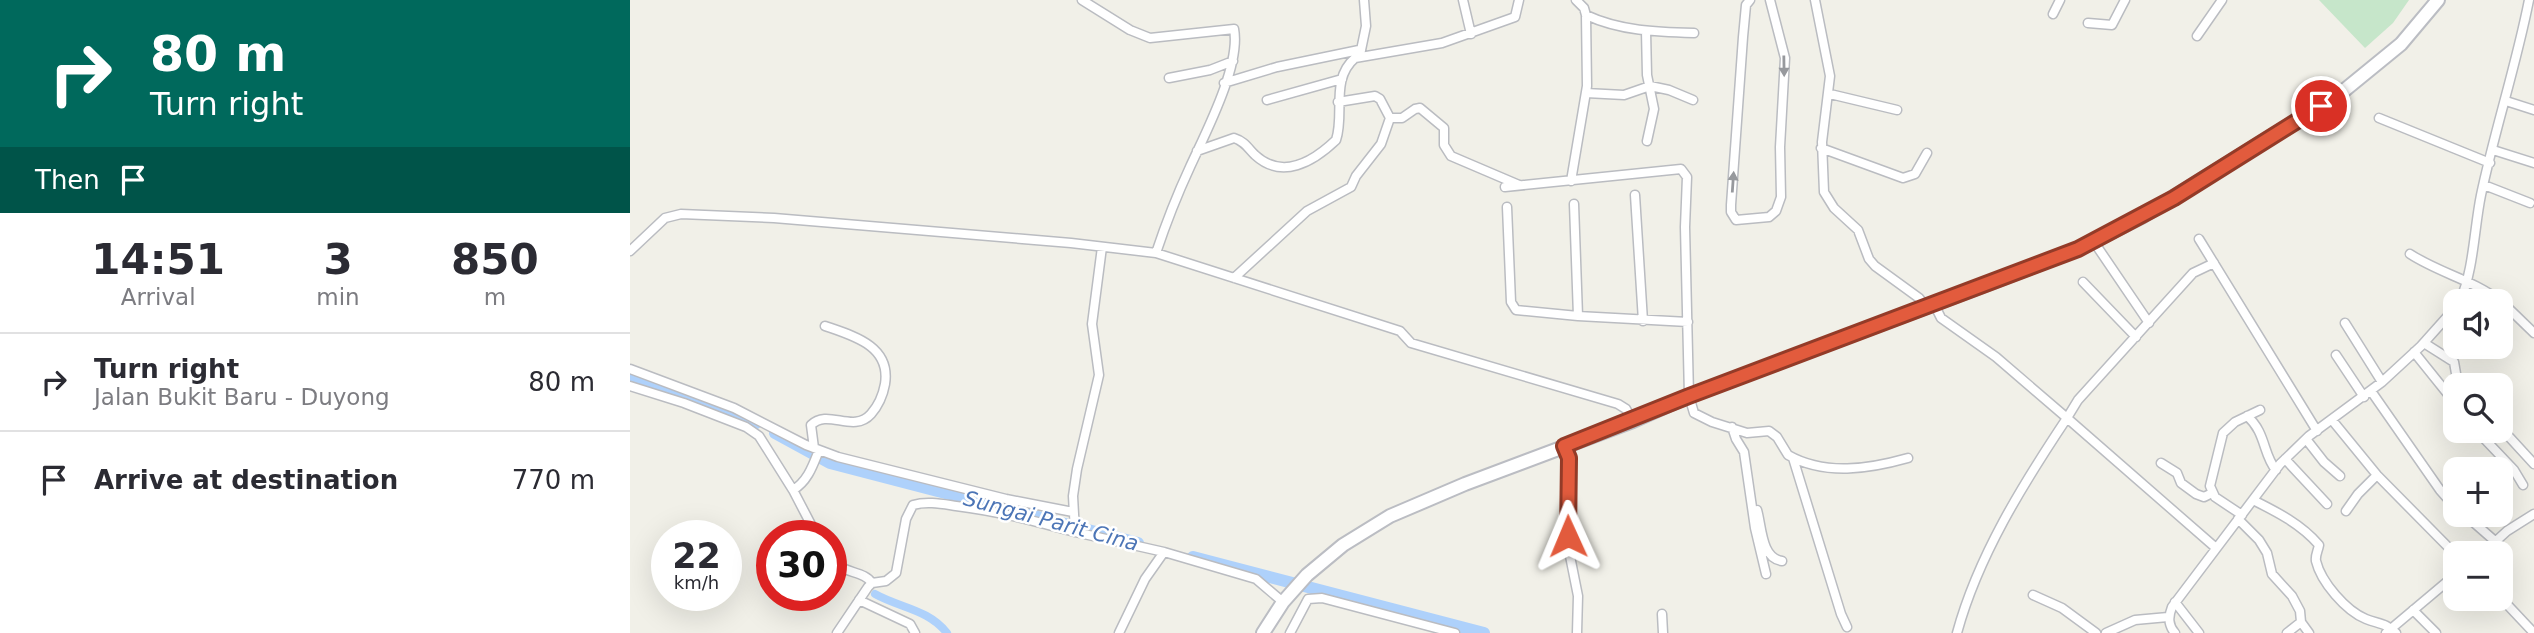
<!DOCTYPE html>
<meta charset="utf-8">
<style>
:root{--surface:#fff;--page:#f7f7f7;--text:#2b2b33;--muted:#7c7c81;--line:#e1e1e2}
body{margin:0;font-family:"DejaVu Sans",sans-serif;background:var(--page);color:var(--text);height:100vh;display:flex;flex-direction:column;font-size:26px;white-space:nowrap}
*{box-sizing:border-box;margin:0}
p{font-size:23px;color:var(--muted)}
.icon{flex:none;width:38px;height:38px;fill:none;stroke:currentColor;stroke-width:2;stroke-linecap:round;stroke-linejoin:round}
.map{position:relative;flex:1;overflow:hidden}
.sheet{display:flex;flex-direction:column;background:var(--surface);width:630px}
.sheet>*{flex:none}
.hud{background:#00695c;color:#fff;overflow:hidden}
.fabs{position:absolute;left:1813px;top:289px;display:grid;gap:14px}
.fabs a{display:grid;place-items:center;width:70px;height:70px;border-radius:14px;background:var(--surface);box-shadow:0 7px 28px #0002;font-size:35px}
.speed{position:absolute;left:21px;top:520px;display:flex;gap:14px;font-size:35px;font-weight:700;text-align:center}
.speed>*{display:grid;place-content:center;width:91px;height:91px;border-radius:50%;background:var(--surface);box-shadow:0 7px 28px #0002;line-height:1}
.speed small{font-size:18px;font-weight:400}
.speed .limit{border:10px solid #d22;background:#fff;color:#111}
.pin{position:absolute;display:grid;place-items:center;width:60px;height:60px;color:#fff;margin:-30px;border:4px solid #fff;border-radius:50%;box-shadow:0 2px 7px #0007}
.me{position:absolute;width:77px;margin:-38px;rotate:359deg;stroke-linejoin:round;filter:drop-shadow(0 0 5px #0008)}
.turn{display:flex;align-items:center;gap:24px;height:147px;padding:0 35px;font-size:32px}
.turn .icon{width:91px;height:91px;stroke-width:2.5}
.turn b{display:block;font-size:49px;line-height:60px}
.then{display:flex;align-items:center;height:66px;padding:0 35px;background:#0003;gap:14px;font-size:26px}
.eta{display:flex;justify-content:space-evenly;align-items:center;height:119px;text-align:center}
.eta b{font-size:42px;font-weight:700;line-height:49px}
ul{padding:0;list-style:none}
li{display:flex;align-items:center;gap:21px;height:98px;padding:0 35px;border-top:2px solid var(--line)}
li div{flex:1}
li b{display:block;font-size:26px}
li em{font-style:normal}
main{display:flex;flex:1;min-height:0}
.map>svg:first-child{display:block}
.green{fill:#c6e6ca}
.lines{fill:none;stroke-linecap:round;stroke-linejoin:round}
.canal{stroke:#aed1fb;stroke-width:8}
.river{stroke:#aed1fb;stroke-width:12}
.street-casing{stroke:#babcc1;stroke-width:11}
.secondary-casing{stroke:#bbbdc3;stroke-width:16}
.street{stroke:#fff;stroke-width:8}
.secondary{stroke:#fff;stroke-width:12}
.oneway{fill:#97999d}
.route-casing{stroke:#933b28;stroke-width:18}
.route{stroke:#e25b3d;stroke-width:12}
.labels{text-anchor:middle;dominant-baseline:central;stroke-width:5;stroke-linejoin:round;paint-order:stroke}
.water-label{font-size:21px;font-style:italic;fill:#4c75b6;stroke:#fff}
</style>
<main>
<section class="sheet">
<div class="hud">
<div class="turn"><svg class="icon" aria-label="right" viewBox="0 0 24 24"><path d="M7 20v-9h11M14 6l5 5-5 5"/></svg><div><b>80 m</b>Turn right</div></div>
<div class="then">Then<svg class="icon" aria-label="arrive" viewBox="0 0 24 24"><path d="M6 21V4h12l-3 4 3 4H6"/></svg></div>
</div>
<div class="eta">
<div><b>14:51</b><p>Arrival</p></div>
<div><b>3</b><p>min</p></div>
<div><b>850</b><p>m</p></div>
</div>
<ul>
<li><svg class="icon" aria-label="right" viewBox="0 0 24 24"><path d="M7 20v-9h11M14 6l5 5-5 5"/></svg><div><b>Turn right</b><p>Jalan Bukit Baru - Duyong</p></div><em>80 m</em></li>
<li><svg class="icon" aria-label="arrive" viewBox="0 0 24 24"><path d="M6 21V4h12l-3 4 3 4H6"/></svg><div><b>Arrive at destination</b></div><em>770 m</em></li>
</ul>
</section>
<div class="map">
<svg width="1904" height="633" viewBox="0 0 1904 633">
<rect width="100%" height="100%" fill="#f1f0e8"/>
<!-- green -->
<path class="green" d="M1689,0H1779L1763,23L1735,48Z"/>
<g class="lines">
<!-- canal -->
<path class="canal" d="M245,594C270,608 298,609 317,633"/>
<!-- river -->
<path class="river" d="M0,378L126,423
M145,433L200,463L508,543
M563,557L854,633"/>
<!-- street casing -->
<g class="street-casing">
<path id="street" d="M452,0L500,30L520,38L604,29C611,65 576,132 560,167C547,195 536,223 526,253
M833,0L841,34
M1120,0L1116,5L1113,37L1101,205V212L1106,220L1139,217L1146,211L1151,197L1150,147L1155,58L1140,0
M1185,0L1200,76L1192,142L1194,192L1204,208L1228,230L1239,259L1245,266L1289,298L1296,307
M1423,14L1430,0
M956,15C990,31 1027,32 1064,33
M1458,23L1482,25L1495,0
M1016,31L1017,75L1024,109L1017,141
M1567,36L1592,0
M730,55L736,26L734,0
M539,78L580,70L603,61
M594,83L647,67L729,50
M956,93L994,95L1020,86L1039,90L1063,100
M1200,94L1267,110
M637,100L712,79
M1876,101L1904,110
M708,102L745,96L750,99L760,118H772L785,109L790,108L814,128V145L821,156L889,185
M1749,118L1860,163
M1191,148L1273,178L1285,174L1297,153
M1863,150L1904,163
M567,151L604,138C614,141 618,148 625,155C652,180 683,162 706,140C715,114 700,79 725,58L812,43L885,17L889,0
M941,181L957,86L956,15L954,8L946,0
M1854,185L1900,203
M875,187L1051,169L1057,177L1055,227L1059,396L1064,413L1082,422L1117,433L1139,431L1147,437L1158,455C1195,476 1239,469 1278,458
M1005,195L1013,321
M944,204L948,316
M877,207L881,302L886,310L948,316L1058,322
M1569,239L1687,431
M1464,242L1519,323
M472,247L462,324L469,375L447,469L443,496L445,532L534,552L626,579L653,602
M0,251L35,218L51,214L144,218L441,243L526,253L770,331L781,343L988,404L996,409L1003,421
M1780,254C1809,273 1843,280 1870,301
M1584,263L1563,273L1448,400L1437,418L1586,548
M604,278L677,211L721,187L726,176L751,144L760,118
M1453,282L1506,337
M1830,301C1844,269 1844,229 1851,195C1865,129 1886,66 1899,0
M1871,301L1904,333
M1304,304L1311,318L1366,357L1437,418C1393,484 1348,556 1327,633
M1715,323L1752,382
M1794,343L1824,362L1828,385
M1784,352L1825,403
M1706,355L1734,397
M0,369L104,408L176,445L208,457L376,499L443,512
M0,386L54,403L116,427L129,436L163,490L187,536
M1741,391L1810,490L1825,507
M1617,416C1636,432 1633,455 1646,470
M1702,420L1747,475L1825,554
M1102,427L1106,439L1114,452L1125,528L1136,574
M1871,428L1904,464
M1846,430L1884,470L1893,485
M1676,439L1694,462L1710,476
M934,446L939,458L937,520L939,551L948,596L947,633
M184,448L181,425C198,408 223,434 241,414C248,406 253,395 255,384C261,346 224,336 195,326
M1163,458L1211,614L1217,627
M1655,459L1697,504
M1531,463L1547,473L1551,483L1566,494L1574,497L1582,493
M163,490C178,481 183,465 189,450
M1623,500C1647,512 1671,524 1689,545C1688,551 1685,555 1686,561C1691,582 1716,611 1736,619C1749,624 1756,623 1766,633
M1127,510C1132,527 1131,558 1152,561
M1716,511L1728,494L1747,475
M1834,514L1866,542
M1612,515L1585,497L1580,486L1593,433L1605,422L1630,410
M1608,519L1629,540L1637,553L1642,574L1662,596L1670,611L1671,622L1679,633
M1853,553L1877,531L1904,514
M201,561C216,574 234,571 242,583
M1403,595L1432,608L1466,633
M1871,598L1904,633
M229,600L280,624L285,633
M1545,602L1569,633
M1783,610L1806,633
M1032,614L1033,633
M207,633L238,587L242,583L256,581L266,573L276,519L283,505C297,501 312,504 326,506C367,511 405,521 445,532
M489,633L515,579L534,552
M660,633L678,599L692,598L825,633
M1476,633L1505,620L1538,617
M1545,633C1538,625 1538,617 1542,607L1650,464L1679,436L1752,382L1791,346L1825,308
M1657,633L1671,622
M1756,633L1825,575"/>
</g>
<!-- secondary casing -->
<g class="secondary-casing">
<path id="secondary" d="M633,633L653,602L677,575L713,545L760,516L835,484L1003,421L1059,396L1363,282L1448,249L1513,216L1711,93L1771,44L1808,0"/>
</g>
<!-- street -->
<use href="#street" class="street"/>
<!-- secondary -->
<use href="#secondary" class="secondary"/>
</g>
<!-- one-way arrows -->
<defs><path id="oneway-solid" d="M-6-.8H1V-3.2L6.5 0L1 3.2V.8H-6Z" transform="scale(1.75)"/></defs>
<g class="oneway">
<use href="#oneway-solid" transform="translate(1154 66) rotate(89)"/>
<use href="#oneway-solid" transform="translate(1103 182) rotate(-86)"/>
</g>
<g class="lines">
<!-- route casing -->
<g class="route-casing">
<path id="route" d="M938,536L939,458L934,446L1059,396L1448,249L1544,198L1691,106"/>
</g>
<!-- route -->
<use href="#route" class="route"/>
</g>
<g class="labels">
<!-- water labels -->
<g class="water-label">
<text transform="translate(421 521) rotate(15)">Sungai Parit Cina</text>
</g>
</g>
</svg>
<div class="fabs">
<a><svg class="icon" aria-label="sound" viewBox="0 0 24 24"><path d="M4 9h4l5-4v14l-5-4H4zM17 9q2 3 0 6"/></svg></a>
<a><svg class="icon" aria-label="search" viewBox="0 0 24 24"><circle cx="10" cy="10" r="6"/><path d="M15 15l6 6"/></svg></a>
<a>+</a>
<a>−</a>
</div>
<div class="speed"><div>22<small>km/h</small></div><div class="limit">30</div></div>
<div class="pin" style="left:1691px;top:106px;background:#d93025"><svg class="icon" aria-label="arrive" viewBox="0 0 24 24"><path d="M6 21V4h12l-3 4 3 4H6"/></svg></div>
<svg class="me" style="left:938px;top:536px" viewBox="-20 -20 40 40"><path d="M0-17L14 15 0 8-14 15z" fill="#e25b3d" stroke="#fff" stroke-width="4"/></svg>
</div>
</main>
